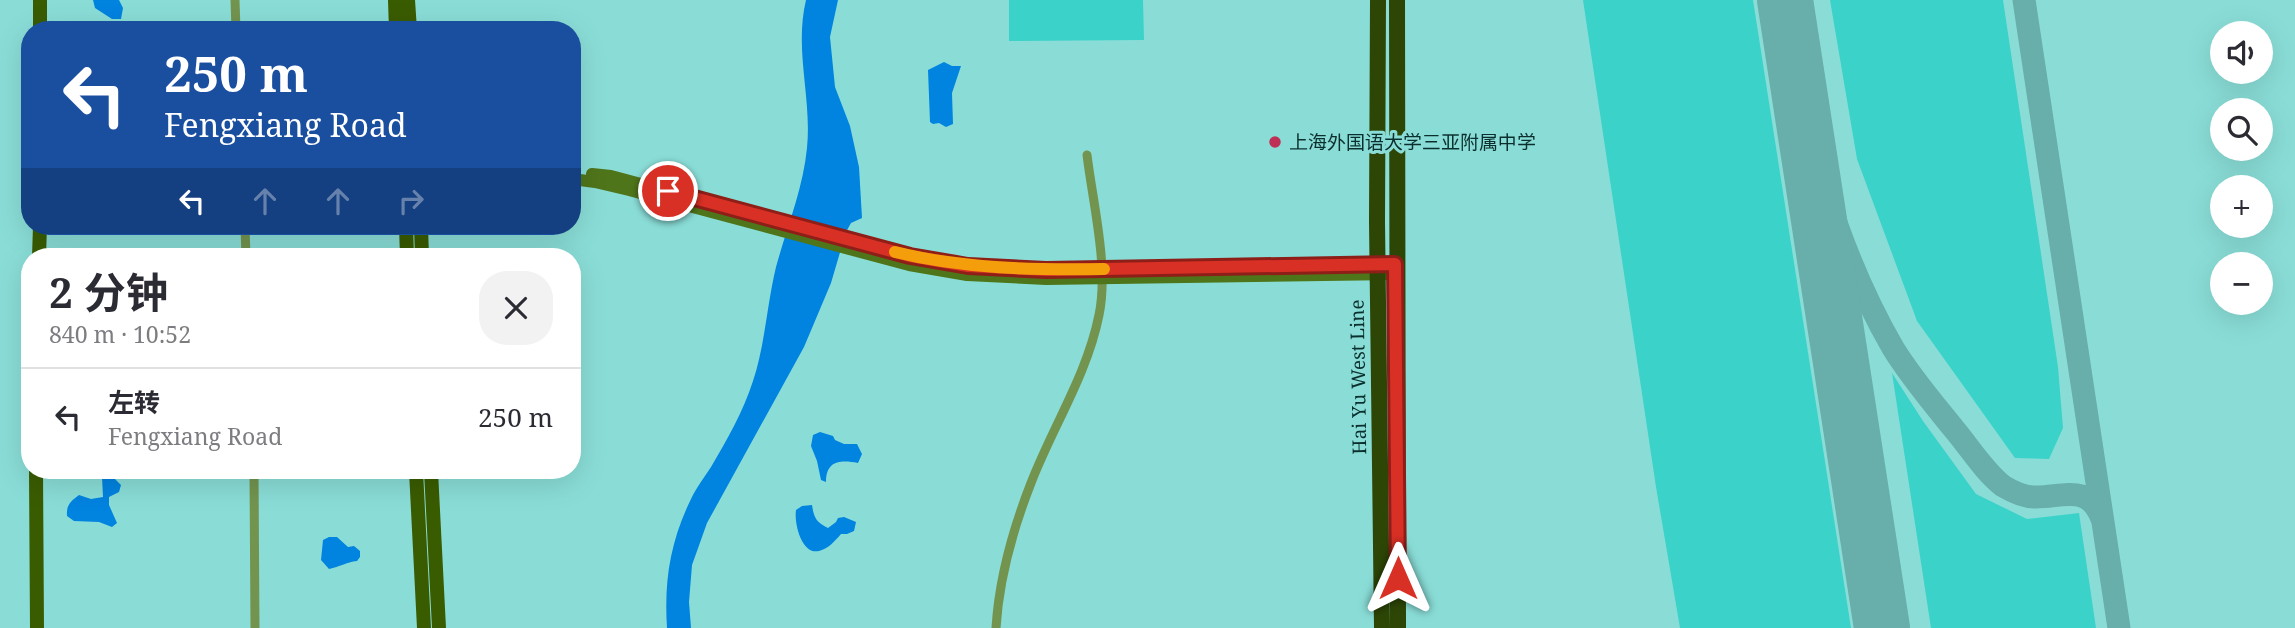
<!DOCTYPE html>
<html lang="zh">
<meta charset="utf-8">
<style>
:root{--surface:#fff;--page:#f2f2f3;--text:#2b2b33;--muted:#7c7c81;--line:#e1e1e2}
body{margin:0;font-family:"Noto Serif","Noto Sans SC",serif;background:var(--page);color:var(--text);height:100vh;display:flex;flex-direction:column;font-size:26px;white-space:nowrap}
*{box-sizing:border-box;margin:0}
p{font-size:23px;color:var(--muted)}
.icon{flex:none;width:38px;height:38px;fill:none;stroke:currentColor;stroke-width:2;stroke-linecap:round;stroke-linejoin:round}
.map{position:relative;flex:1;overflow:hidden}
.side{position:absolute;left:21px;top:248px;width:560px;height:231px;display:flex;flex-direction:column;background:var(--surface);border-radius:28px;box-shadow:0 7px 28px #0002}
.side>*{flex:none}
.banner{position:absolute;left:21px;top:21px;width:560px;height:214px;border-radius:28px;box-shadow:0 7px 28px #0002;background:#1a4fa0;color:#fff;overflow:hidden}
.fabs{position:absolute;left:2210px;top:21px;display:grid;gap:14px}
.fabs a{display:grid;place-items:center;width:63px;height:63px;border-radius:50%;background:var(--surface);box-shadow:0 7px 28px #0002;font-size:35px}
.pin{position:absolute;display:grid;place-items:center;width:60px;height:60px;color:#fff;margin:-30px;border:4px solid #fff;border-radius:50%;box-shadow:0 2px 7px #0007}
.me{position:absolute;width:77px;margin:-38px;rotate:0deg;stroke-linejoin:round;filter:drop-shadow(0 0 5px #0008)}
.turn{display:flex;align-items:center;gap:24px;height:147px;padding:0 28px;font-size:32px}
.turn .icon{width:91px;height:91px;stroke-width:2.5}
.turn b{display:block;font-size:49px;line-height:60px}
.lanes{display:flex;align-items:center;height:66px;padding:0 28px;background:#0003;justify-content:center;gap:35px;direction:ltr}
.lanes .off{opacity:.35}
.round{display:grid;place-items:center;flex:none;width:74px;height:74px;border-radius:28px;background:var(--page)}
.head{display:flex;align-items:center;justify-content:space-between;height:119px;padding:0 28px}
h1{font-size:42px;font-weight:700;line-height:52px}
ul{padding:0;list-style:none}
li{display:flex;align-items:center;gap:21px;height:98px;padding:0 28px;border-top:2px solid var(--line)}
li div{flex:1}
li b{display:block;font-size:26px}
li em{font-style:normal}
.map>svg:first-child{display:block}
.green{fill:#3bd2ca}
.water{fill:#0183e0}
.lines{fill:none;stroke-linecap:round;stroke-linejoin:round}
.taxiway{stroke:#68aeaa;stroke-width:23}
.runway{stroke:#68aeaa;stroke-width:56}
.street{stroke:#73944f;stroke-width:9}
.secondary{stroke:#4f751a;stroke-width:12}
.primary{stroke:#3a5c00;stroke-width:14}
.highway{stroke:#2d4606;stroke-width:16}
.route-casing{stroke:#8d1f18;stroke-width:18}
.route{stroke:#d93025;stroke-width:12}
.slow{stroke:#f59e0b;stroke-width:12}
.poi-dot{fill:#bf3057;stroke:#8addd7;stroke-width:2.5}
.labels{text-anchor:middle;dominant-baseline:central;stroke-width:6;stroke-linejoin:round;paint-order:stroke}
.poi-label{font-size:19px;fill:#0b2f2d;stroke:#8addd7;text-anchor:start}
.street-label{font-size:19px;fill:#0b2f2d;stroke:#8addd7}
</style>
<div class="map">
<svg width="2295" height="628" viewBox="0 0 2295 628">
<rect width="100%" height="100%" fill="#8addd7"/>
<!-- green -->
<path class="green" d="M1009,0H1143L1144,40L1009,41Z
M1583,0H1753L1851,628H1680L1656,487Z
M1830,0H2003L2058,367L2063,428L2049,459L2015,458L1917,321L1857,159Z
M1892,373L1923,421L1976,494L2027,519L2079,513L2096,628H1931Z"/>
<!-- water -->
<path class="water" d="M93,0H119L123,8L121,19H112L95,8Z
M806,0H838L830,37L835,87L850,126L859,167L862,218L851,223L846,232L831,283L804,347L707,523L692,565L689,602L691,628H667C664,581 670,542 691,499C696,488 704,478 711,467C727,440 743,412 753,381C765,345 767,304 776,267C787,227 803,189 807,148C812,97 794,51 806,0Z
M944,62L952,66H961L952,93L953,124L946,127L939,123L933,124L930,122L928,70Z
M820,432L833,436L835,440L844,444H857L862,454L858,463C841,460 826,460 826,482L821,480L817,461L811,446L813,435Z
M111,475L121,485L119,492L109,497V505L117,523L112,527L99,522L74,521L67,516C66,505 71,501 79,495L91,499L103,497L102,477Z
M812,505C814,518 816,522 828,528L836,522L838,518L844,517L856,522L854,531L847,534H841C834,542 829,548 819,551C801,555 794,522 796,510L802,506Z
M329,537H337L348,547L354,546L360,551V557L357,561C346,562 340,567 329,569L321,560L323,540Z"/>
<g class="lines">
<!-- taxiway -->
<path class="taxiway" d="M2024,0L2119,628
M1801,103C1821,188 1849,272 1893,348C1910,376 1933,403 1954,429C1970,448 1984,471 2003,486C2013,492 2023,497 2034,497C2061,498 2089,482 2102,519
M1876,588L1884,628"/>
<!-- runway -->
<path class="runway" d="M1785,0L1882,628"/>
<!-- street -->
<path class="street" d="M235,0L236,30
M245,226L246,257
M254,471L255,628
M996,628C999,578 1013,529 1031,483C1053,426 1087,375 1099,315C1109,267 1093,204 1087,155"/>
<!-- secondary -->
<path class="secondary" d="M592,174L611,176L910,256L968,266L1046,270L1395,264
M572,179L595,182L629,190L909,265L967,275L1046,279L1396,274"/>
<!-- primary -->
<path class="primary" d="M40,0V30
M395,0L396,30
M408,0L410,30
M406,226L407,257
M421,226L422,257
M39,257L40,226
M36,471L37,628
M416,471L424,628
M431,471L439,628"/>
<!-- highway -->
<path class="highway" d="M1378,0L1377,221L1382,628
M1397,0L1398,628"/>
</g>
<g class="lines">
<!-- route casing -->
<g class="route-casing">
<path id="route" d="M668,191L910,256L968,266L1046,270L1395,264L1398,578"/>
</g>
<!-- route -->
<use href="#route" class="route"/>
<!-- slow -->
<path class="slow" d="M895,252C964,269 1034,270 1104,269"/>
</g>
<!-- markers -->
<circle class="poi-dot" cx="1275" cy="142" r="7"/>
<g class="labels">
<!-- poi labels -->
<g class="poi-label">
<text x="1289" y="142">上海外国语大学三亚附属中学</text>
</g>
<!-- street labels -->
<g class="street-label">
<text transform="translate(1358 377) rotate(-91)">Hai Yu West Line</text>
</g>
</g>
</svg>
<div class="fabs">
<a><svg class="icon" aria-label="sound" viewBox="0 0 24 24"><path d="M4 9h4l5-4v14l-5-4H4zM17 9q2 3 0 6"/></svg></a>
<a><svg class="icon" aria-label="search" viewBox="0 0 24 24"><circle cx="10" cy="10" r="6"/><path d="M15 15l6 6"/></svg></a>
<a>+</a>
<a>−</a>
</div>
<div class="pin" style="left:668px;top:191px;background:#d93025"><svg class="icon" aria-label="arrive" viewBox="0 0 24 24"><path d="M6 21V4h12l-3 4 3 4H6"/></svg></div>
<svg class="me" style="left:1398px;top:578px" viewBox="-20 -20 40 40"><path d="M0-17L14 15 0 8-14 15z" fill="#d93025" stroke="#fff" stroke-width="4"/></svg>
<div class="banner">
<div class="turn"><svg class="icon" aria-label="left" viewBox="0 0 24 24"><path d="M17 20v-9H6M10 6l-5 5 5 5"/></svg><div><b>250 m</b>Fengxiang Road</div></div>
<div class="lanes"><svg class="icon" aria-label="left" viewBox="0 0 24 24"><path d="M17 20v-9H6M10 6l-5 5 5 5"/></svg><svg class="icon off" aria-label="ahead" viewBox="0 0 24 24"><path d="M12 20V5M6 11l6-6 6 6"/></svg><svg class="icon off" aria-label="ahead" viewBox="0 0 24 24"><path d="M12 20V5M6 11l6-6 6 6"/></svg><svg class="icon off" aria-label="right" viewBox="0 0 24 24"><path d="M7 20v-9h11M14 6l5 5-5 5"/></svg></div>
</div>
<section class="side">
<div class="head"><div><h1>2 分钟</h1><p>840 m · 10:52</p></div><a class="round"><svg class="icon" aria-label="close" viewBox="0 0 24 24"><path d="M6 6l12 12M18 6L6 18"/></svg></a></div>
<ul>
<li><svg class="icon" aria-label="left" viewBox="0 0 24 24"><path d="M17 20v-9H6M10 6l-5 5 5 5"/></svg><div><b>左转</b><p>Fengxiang Road</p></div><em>250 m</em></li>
</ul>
</section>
</div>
